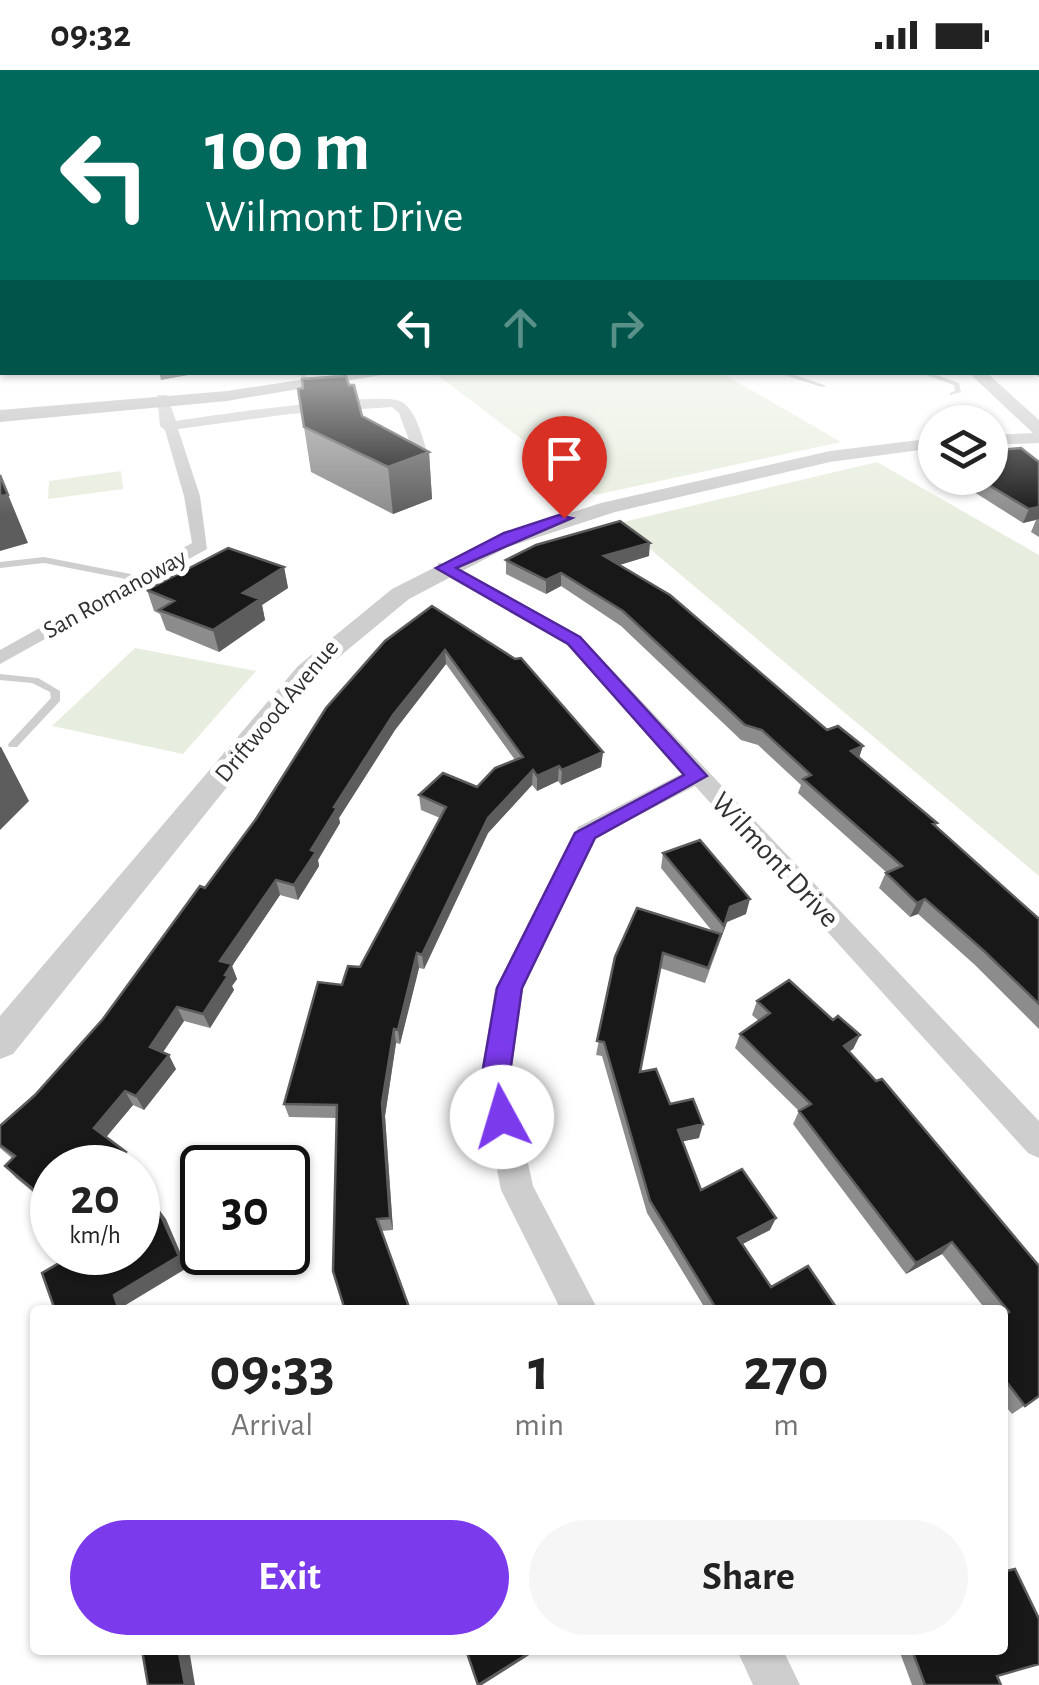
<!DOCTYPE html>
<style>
:root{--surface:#fff;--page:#f6f6f6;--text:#222;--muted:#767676;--accent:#7c3aed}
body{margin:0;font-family:"Alegreya Sans",sans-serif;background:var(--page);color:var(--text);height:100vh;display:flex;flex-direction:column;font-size:38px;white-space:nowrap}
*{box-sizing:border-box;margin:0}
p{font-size:32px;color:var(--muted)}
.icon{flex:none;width:55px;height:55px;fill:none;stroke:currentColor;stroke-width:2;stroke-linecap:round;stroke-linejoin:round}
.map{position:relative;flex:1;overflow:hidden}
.drawer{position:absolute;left:30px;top:1235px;width:978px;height:350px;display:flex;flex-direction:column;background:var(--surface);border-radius:10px;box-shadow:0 2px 8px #0004}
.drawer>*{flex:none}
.banner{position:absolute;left:0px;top:0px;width:1040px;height:305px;box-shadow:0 2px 8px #0004;background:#00695c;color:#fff;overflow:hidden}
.buttons{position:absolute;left:918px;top:335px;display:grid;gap:20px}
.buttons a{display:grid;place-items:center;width:90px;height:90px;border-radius:50%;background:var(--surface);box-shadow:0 2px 8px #0004;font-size:50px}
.speed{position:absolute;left:30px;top:1075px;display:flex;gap:20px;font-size:50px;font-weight:700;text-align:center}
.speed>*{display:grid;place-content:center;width:130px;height:130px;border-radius:50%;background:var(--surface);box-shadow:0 2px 8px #0004;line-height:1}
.speed small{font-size:25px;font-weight:400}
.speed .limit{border:5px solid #111;border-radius:15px;background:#fff;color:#111}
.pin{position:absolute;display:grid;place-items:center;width:85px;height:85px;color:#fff;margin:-102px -42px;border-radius:50% 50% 50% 0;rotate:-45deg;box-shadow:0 0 10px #0007}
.pin .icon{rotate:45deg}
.me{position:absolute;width:110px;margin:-55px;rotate:354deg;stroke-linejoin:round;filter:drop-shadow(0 0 8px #0008)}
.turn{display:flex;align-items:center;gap:35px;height:210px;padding:0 40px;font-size:45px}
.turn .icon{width:130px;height:130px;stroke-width:2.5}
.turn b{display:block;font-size:70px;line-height:85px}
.lanes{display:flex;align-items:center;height:95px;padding:0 40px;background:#0003;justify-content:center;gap:50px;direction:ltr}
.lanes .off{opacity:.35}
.eta{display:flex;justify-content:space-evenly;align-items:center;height:170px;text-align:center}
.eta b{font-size:60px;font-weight:700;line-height:70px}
.button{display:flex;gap:20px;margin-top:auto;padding:20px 40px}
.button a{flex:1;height:115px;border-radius:60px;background:var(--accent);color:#fff;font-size:40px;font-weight:700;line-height:115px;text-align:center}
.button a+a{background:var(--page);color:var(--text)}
.status{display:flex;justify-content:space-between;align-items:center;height:70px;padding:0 50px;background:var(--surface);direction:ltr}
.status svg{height:28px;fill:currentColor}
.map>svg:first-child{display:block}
.green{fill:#e8eedf}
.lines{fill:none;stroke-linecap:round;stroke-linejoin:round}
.service{fill:#cecece;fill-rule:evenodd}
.minor{fill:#cecece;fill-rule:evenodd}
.tertiary{fill:#cecece;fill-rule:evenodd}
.secondary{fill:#bbb;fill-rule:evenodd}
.wall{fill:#8c8c8c}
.shaded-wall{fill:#5d5d5d}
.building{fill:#181818;stroke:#5d5d5d;stroke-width:2.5}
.route{fill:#7c3aed;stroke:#51269a;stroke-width:2.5}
.labels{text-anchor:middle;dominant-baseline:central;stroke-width:10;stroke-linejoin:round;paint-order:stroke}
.far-street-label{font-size:25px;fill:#313131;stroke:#fff}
.street-label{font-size:30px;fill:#313131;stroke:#fff}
</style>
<div class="status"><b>09:32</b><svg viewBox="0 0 49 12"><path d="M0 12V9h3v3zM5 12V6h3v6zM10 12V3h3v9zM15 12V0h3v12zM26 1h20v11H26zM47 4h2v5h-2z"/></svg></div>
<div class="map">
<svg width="1039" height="1615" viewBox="0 0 1039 1615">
<rect width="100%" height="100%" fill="#fff"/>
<!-- green -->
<path class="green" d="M720,302L841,372L595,425L436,304Z
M877,392L1039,485V806L619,453Z
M121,401L123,419L48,429L49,411Z
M135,578L256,601L183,684L52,656Z"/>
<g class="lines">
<!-- service -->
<path class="service" d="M297,302H304L307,307L302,308Z
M775,302H786L827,316L822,317Z
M885,302H915L912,304Z
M917,302H928L959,313L961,322L950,325V323L955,321L954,315Z
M44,487L141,506L145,509L141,512L44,493L0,498V492Z
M0,604L38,608L60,621V631L17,677H9L8,675L9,673L51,628L50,622L32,613L0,610Z"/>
<!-- minor -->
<path class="minor" d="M157,325H167L176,351C210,346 378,321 400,331C418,339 424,375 430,392L418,395L399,343L392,337L289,344L178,359L200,426L207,479L0,594V580L192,473L184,426L165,360L160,356Z
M438,493H450L581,567L1039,1051V1088L1028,1083L695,716L595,768L523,919L510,1011L533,1116L598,1240H561L501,1120L480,1011L495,919L578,757L683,703L567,575L438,501Z
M737,1580H783L800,1615H753Z"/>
<!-- tertiary -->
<path class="tertiary" d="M968,302H986L1039,350V373L990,375V365L1033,363Z
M935,368V378L830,392L615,442L508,477L409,529L316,606L13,984L0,989V946L298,596L392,519L493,468L601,433L830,381Z"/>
<!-- secondary -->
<path class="secondary" d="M352,302H399L227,331L0,352V340L227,321Z"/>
</g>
<!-- wall -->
<path class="wall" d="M1038,225L1039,226V307L1032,302H1038Z
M362,346L429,382L432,429L393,444L311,402L304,357Z
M1039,392V467L1031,462L1036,450L1023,453L952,408H990Z
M649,486L619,495L859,687L937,753L935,756L1039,849V959L975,895L918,844L910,847L879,818L886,802L798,723L801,715L758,675L741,670L621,556L561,516L546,524L506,504V490Z
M284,497L288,518L262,535L265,550L219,582L166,560L160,544L154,541L147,520Z
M432,536L603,682L601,697L561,715L558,711L537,721L532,715L488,763L424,899L419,898L400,974L396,973L385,1046L393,1160L381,1161L336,1048L289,1047L284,1034L342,915L360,897L440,748L421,740L419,725L477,717L515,690L446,594L395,660L339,748L340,753L318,790L319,796L298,830L280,825L232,896L237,909L232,916L234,920L210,958L184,951L163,982L176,999L144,1040L133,1035L106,1067L126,1082L135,1095L52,1098L51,1137L16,1108L5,1096L13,1089L0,1078V1056L35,1025L103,949L205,818Z
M663,783L746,844L727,852L705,913L660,898L640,1002L699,1068L683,1071L701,1120L770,1160L742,1174L771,1217L838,1240H706L647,1143L602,986L596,985L615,887L712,861L661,798Z
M757,931L833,950L860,965L853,979L849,981L1024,1180L1039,1326L1012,1344L1002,1332V1240H986L942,1184L906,1204L793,1054L799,1041L735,978L740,964L759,951L752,945Z
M899,1580H1002L997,1606L1001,1615H912Z"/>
<!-- shaded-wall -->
<path class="shaded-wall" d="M159,302H205L161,310Z
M429,382L432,429L393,444L388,397Z
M0,405L28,473L0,481Z
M1039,437V449L1023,453L1029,439Z
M650,473L649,486L603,500L604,486Z
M284,497L288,518L262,535L265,550L219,582L213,560L243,523Z
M561,503V516L546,524V510Z
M445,580L446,594L395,660L339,748L340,753L318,790L319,796L298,830L294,815L334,737L393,645Z
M863,676L858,691L851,681Z
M1,677L29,731L0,760V677Z
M603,682L601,697L561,715L562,700Z
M559,696L558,711L537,721V706Z
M533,700L532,715L488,763L424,899L422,885L488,748Z
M276,810L280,825L232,896L237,909L232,916L234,920L210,958L203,944L220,891Z
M750,829L746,844L727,852L720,871L730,837Z
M925,829L918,844L910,847L917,833Z
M417,883L419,898L400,974L398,960Z
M177,937L184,951L157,991L150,977Z
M394,959L396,973L385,1046L393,1160L390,1148L382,1033Z
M860,965L853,979L838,990L844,976Z
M169,985L176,999L144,1040L136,1026Z
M125,1021L133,1035L103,1071L94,1058Z
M703,1054L699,1068L675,1073L678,1060Z
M126,1082L135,1095L133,1098H121L117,1092Z
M51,1115L52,1117L51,1137L40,1125Z
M157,1137L166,1149L187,1198L124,1236L125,1240H119L114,1225Z
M776,1148L770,1160L733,1179L738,1168Z
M952,1172L942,1184L906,1204L916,1193Z
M184,1580H199L190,1585L195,1615H185L179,1583Z
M534,1580H537L482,1615H478Z"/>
<!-- building -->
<path class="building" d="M0,220H2V248H0Z
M1038,225L1039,226V286H1038Z
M346,306L349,315H354L362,346L429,382L388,397L304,357L298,319L303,318L302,309Z
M1021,378L1039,392V437L1029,439L977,408H990V381Z
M0,405L8,425L0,426Z
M620,451L650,473L604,486L670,525L827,660L838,656L863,676L851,681L937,753L933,754L1039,849V934L983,880L925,829L917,833L886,803L902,796L803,709L811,705L762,660L745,655L623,541L561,503L546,510L506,490L536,475Z
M228,478L284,497L243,523L260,529L213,560L159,540L174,531L147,520Z
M432,536L515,589L521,588L603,682L562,700L559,696L537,706L533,700L488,748L422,885L417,883L398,960L394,959L382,1033L390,1148L377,1149L410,1240H345L333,1201L337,1035L284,1034L318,912L342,915L348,896L360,897L446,737L419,725L443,703L477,717L495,698L523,687L445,580L393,645L334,737L337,738L311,780L316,782L294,815L276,810L220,891L232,894L225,905L228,906L203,944L177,937L150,977L169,985L136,1026L125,1021L94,1058L126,1082L117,1092L125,1098H52V1117L51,1115L40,1125L5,1096L15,1086L0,1075V1056L35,1025L103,949L200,816L205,818L256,749L326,638L385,571Z
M700,770L750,829L730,837L724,856L663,783Z
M637,838L721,864L708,898L663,883L640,1002L656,999L670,1034L693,1029L703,1054L678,1060L701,1120L742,1099L776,1148L738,1168L771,1217L808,1196L838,1240H717L650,1131L604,972L597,971L615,887Z
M789,910L833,950L838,946L860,965L844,976L876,1011L882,1009L1039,1196V1326L1025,1336L1002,1306V1246L1009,1242L952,1172L916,1193L799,1041L811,1034L740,964L770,943L757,931Z
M157,1137L179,1186L114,1225L119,1240H55L42,1203L78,1182H138V1148Z
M1015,1499L1039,1549V1594L997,1606L1001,1615H925L912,1580H1002V1502Z
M142,1580H184L179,1583L185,1615H148Z
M466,1580H534L478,1615Z"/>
<!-- sky -->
<linearGradient id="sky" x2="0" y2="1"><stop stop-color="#9cc6ea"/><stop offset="0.49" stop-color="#fff"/><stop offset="1" stop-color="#fff" stop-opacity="0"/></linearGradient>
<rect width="1039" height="446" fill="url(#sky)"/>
<!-- route -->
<path class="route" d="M559,445L572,448L456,498L580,567L707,706L595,768L522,918L509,1010L516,1047L512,1056L502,1060L492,1056L481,1010L497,918L575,763L684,705L568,574L436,498L504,463Z"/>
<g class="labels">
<!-- far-street labels -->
<g class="far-street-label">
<text transform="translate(115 524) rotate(-29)">San Romanoway</text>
<text transform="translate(277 641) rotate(-50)">Driftwood Avenue</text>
</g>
<!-- street labels -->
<g class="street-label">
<text transform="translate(775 790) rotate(47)">Wilmont Drive</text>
</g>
</g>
</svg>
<div class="buttons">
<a><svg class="icon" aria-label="layers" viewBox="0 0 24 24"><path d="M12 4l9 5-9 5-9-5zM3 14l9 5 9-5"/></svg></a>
</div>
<div class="speed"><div>20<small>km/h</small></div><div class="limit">30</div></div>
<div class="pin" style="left:564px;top:448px;background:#d93025"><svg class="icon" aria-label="arrive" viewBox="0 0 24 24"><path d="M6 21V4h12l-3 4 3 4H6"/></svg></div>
<svg class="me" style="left:502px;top:1047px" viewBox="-20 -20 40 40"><circle r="19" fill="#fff"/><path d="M0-13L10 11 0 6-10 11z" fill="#7c3aed"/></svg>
<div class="banner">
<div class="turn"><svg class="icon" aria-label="left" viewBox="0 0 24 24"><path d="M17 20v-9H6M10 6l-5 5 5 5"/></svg><div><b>100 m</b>Wilmont Drive</div></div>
<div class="lanes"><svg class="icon" aria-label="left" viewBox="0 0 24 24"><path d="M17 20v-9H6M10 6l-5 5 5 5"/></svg><svg class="icon off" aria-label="ahead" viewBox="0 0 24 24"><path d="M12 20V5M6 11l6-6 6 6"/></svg><svg class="icon off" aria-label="right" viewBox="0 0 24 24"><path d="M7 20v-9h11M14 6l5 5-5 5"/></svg></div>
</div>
<section class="drawer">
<div class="eta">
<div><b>09:33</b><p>Arrival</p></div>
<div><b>1</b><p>min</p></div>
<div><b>270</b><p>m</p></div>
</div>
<div class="button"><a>Exit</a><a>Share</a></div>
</section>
</div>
